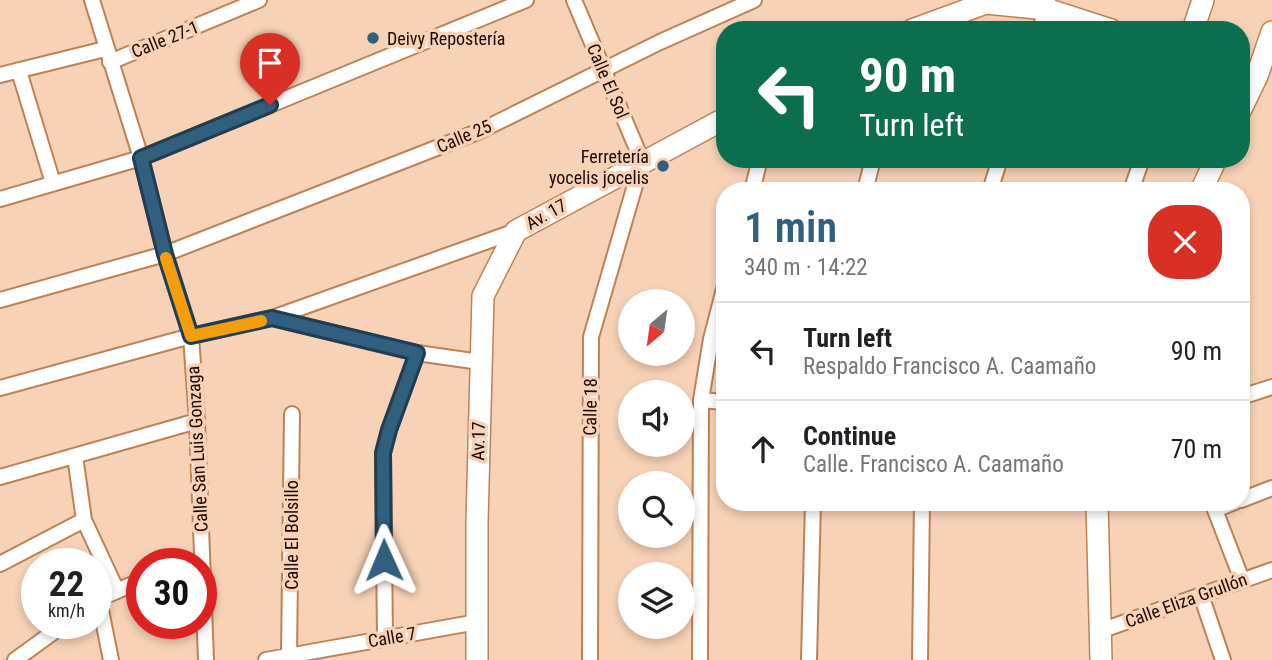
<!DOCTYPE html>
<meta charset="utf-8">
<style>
:root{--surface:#fff;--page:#f2f2f2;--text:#202124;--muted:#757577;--line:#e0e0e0;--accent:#31607f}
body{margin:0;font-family:"Roboto Condensed",sans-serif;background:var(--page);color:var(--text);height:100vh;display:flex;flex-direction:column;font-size:26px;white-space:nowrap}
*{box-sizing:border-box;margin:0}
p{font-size:23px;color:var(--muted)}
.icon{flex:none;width:38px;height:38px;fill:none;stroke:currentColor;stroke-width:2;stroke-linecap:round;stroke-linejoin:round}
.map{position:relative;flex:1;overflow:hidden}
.panel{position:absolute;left:716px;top:182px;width:534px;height:329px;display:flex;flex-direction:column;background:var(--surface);border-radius:28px;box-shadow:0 4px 10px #0003}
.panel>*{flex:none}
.guide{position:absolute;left:716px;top:21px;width:534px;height:147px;border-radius:28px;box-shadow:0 4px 10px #0003;background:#0b6e4f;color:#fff;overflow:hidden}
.needle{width:46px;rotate:209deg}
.tools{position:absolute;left:618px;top:289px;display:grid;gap:14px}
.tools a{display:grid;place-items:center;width:77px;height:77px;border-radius:50%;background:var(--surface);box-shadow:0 4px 10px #0003;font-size:35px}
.speed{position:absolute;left:21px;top:548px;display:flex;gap:14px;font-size:35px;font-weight:700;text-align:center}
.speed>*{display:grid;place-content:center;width:91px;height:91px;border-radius:50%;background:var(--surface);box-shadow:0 4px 10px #0003;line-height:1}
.speed small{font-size:18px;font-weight:400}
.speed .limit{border:10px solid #d22;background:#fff;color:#111}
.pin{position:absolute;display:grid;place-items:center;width:60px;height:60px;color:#fff;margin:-72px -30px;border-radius:50% 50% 50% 0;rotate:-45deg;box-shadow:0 0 7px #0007}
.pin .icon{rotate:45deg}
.me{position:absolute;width:77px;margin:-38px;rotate:359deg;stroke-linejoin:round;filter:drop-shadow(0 0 5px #0008)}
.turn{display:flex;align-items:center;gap:24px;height:147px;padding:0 28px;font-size:32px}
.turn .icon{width:91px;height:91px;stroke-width:2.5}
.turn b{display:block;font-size:49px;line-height:60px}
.round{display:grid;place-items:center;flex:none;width:74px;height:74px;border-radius:28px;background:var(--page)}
.head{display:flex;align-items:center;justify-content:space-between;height:119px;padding:0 28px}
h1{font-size:42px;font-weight:600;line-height:52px;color:var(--accent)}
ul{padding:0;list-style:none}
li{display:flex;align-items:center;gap:21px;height:98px;padding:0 28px;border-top:2px solid var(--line)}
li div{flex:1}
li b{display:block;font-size:26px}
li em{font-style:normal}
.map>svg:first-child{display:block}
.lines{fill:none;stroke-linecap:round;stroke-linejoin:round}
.street-casing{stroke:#bc8355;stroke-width:18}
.secondary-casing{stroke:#bc8355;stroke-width:24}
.street{stroke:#fff;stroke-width:14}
.secondary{stroke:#fff;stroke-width:21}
.route-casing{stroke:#203e53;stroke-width:18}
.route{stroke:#31607f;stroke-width:12}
.slow{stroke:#f59e0b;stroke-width:12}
.poi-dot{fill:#31607f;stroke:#f7d2b6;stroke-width:2.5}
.labels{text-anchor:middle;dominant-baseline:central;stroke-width:7;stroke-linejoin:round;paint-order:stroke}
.poi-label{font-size:18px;fill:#1d0800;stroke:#f7d2b6;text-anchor:start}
.street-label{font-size:18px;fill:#1d0800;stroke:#f7d2b6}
</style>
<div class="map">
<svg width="1272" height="660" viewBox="0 0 1272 660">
<rect width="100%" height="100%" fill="#f7d2b6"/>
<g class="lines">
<!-- street casing -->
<g class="street-casing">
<path id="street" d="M92,0L141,158L165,254L191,336L197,421L206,660
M574,0L642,161L591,337L590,660
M1040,30L1048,1
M110,62L259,0
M19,71L53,183
M0,75L105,49
M752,191L760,159
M865,191L873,159
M990,191L1000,159
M1131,191L1142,159
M0,199L141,158L526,0
M0,300L165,254L480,131L660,42L754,0
M272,318L417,353L480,362
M0,388L191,336L272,318L516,231
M1241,397L1272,387
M701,400L724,402
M75,456L84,520L117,591
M0,477L197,421
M1241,500L1272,488
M1235,502L1215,510L1242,580
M0,564L84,520
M110,594L142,580
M1201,595L1223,660
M99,600L111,660
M1100,631L1272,570
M385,638L383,453L389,430L417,353
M289,655L292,414
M15,660L66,623
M266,660L477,622
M700,660L701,400L711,339L724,289
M809,660L813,502
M920,660L922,502"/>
</g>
<!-- secondary casing -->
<g class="secondary-casing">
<path id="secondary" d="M912,30L986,3L1046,9L1111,30
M1193,30L1203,0
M1241,109L1257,76L1272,32
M1201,191L1216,159
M1097,502L1101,660
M477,660V522L483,296L516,231L724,119"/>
</g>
<!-- street -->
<use href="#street" class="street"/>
<!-- secondary -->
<use href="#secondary" class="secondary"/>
</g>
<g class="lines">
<!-- route casing -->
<g class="route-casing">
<path id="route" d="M270,105L141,158L165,254L191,336L272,318L417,353L389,430L383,453L384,560"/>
</g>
<!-- route -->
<use href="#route" class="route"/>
<!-- slow -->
<path class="slow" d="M166,258L191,336L261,321"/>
</g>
<!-- markers -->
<g class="poi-dot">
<circle cx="373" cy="38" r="7"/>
<circle cx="663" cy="166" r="7"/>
</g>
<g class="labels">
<!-- poi labels -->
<g class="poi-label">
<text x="387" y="38">Deivy Repostería</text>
<text x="649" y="156" text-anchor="end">Ferretería<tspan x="649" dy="21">yocelis jocelis</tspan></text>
</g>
<!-- street labels -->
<g class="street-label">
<text transform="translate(165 39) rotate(-22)">Calle 27-1</text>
<text transform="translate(608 81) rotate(67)">Calle El Sol</text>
<text transform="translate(464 136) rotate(-23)">Calle 25</text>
<text transform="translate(546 214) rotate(-29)">Av. 17</text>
<text transform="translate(590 407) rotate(-89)">Calle 18</text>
<text transform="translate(478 441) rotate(-89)">Av.17</text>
<text transform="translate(197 449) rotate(-93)">Calle San Luis Gonzaga</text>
<text transform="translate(291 535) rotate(-90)">Calle El Bolsillo</text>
<text transform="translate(1186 600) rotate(-20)">Calle Eliza Grullón</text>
<text transform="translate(392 637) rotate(-10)">Calle 7</text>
</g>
</g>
</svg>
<div class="tools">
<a><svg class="needle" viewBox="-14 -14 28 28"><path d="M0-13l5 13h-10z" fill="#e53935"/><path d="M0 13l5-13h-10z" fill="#757577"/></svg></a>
<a><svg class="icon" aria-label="sound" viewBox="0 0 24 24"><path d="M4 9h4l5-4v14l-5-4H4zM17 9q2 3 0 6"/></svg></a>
<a><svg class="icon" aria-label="search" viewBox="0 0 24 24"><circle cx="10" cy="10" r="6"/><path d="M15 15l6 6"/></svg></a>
<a><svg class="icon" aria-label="layers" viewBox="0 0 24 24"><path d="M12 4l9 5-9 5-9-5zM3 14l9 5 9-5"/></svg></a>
</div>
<div class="speed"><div>22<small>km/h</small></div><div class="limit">30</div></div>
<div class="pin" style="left:270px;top:105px;background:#d93025"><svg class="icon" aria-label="arrive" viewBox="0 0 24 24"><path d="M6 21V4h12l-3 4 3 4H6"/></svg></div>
<svg class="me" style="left:384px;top:560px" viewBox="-20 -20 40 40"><path d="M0-17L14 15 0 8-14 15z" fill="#31607f" stroke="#fff" stroke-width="4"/></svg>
<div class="guide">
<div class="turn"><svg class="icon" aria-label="left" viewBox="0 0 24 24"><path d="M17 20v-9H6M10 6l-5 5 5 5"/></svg><div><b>90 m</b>Turn left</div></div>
</div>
<section class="panel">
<div class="head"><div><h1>1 min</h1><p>340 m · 14:22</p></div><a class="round" style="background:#d93025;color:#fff"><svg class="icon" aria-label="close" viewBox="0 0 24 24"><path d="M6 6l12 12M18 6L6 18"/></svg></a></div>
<ul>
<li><svg class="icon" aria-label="left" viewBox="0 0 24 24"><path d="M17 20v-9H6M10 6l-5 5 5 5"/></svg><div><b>Turn left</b><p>Respaldo Francisco A. Caamaño</p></div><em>90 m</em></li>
<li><svg class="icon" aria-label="ahead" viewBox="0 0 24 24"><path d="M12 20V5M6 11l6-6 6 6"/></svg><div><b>Continue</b><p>Calle. Francisco A. Caamaño</p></div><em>70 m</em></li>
</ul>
</section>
</div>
